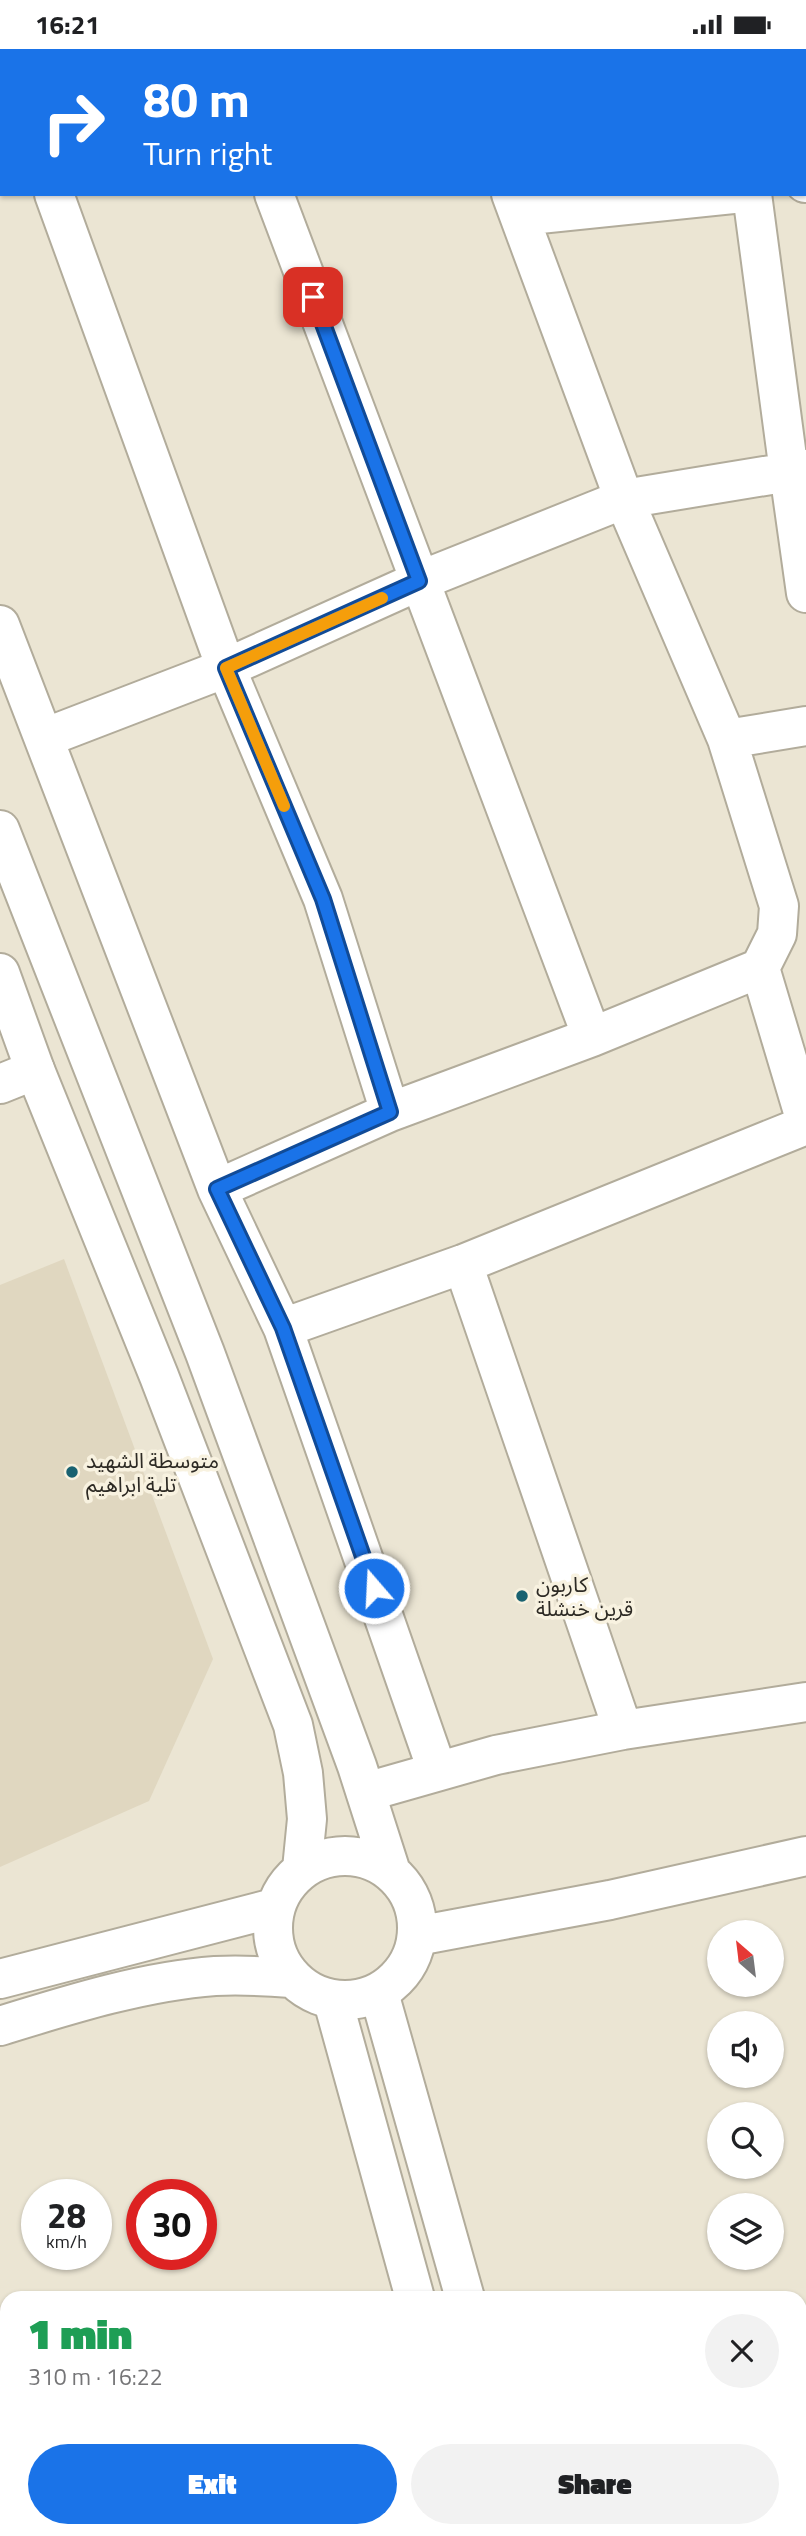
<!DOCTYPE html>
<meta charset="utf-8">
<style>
:root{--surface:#fff;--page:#f2f2f2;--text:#202124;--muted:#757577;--accent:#1a73e8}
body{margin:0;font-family:"Titillium Web","Noto Sans Arabic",sans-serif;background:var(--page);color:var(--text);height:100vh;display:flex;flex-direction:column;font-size:26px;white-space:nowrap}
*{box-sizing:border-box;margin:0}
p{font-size:23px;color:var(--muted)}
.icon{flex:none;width:38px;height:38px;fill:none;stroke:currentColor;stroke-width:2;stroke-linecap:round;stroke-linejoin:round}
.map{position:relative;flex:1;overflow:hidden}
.sheet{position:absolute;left:0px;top:2242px;width:807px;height:247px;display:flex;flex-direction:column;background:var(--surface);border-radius:21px 21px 0 0;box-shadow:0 2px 5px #0004}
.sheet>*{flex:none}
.top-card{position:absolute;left:0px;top:0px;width:807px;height:147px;box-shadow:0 2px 5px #0004;background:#1a73e8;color:#fff;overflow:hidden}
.needle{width:46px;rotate:332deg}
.tools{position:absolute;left:707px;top:1871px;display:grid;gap:14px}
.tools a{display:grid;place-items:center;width:77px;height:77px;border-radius:50%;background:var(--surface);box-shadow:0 2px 5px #0004;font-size:35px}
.speed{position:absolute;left:21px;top:2130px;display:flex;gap:14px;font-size:35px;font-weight:700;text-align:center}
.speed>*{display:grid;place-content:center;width:91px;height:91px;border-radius:50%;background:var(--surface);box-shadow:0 2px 5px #0004;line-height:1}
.speed small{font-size:18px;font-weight:400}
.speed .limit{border:10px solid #d22;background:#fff;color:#111}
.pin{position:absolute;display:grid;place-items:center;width:60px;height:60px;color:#fff;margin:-30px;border-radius:14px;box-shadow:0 4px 10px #0006}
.me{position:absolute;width:77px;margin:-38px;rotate:341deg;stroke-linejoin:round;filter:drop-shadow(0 0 5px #0008)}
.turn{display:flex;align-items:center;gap:24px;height:147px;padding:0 28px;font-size:32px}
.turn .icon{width:91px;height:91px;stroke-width:2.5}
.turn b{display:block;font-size:49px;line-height:60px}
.round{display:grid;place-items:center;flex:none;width:74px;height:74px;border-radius:37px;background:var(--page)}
.overview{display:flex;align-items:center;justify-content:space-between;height:119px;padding:0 28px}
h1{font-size:42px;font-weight:800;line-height:52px;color:#1e9e55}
.cta{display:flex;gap:14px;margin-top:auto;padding:14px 28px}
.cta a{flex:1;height:80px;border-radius:42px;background:var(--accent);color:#fff;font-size:28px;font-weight:800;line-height:80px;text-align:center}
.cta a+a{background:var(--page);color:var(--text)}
.status{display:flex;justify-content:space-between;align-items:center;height:49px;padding:0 35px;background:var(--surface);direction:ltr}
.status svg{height:19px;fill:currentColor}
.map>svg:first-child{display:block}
.built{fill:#e0d7c0}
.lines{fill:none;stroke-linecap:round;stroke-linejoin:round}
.street-casing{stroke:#b2ac9b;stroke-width:42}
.secondary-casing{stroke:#b2ac9b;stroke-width:42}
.street{stroke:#fff;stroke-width:38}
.secondary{stroke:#fff;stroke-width:38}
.route-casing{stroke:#114b97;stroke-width:18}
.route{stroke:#1a73e8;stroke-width:12}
.slow{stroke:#f59e0b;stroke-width:12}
.poi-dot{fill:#196271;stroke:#f8f2e0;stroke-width:2.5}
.labels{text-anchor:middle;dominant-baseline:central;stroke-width:7;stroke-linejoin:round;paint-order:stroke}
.poi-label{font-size:21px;fill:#2d2a24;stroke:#f8f2e0;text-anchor:start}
</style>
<div class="status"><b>16:21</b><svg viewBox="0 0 49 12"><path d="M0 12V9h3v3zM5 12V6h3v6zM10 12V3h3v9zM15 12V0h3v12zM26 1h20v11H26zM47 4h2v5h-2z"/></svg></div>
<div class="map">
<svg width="806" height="2487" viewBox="0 0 806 2487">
<rect width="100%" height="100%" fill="#ebe5d3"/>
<!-- built -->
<path class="built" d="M64,1210L213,1610L149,1752L0,1818V1236Z"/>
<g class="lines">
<!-- street casing -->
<g class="street-casing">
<path id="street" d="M455,0L456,2
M731,0V2
M218,2L222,0
M0,88H2
M805,134H806
M54,145L226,619L323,850L390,1063
M274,145L592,988
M511,145L624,450L727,690L779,857L777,885L760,919
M520,167L733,145
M806,420L789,423L806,544
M0,576L217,1140L283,1279L437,1721
M44,689L226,619L419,532L624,450L789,423L752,145
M727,690L806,677
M0,1035L35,1021
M217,1140L390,1063L592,988L760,919L806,1073
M463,1215L623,1681
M283,1279L463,1215L806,1076
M366,1743L496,1706L623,1681L806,1653
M379,1944L465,2249
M333,1952L415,2249"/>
</g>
<!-- secondary casing -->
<g class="secondary-casing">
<path id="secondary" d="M0,781L205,1304L357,1717L391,1823
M0,924L35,1021L159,1327L293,1676L303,1724L307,1770L302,1820
M273 1879a72 72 0 1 1 144 0a72 72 0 1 1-144 0Z
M417,1887L610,1851L806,1807
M0,1930L274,1859
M0,1977C68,1956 144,1932 215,1927C241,1926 266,1927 291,1929"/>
</g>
<!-- street -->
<use href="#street" class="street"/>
<!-- secondary -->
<use href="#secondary" class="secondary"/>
</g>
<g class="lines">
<!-- route casing -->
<g class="route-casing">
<path id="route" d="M313,248L419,532L226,619L323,850L390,1063L217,1140L283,1279L374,1539"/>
</g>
<!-- route -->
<use href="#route" class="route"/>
<!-- slow -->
<path class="slow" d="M284,757L226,619L382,549"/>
</g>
<!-- markers -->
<g class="poi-dot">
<circle cx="72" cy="1423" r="7"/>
<circle cx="522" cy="1547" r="7"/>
</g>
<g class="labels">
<!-- poi labels -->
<g class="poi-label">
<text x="86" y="1411">متوسطة الشهيد<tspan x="86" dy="24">تلية ابراهيم</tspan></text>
<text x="536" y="1535">كاربون<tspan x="536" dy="24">قرين خنشلة</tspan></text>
</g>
</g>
</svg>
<div class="tools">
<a><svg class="needle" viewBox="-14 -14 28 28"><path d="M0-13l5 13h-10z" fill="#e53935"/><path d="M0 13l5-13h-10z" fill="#757577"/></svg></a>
<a><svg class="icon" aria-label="sound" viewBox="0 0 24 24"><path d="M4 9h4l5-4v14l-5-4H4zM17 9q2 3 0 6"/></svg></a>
<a><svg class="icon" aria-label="search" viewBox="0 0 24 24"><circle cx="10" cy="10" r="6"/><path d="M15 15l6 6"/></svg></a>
<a><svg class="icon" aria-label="layers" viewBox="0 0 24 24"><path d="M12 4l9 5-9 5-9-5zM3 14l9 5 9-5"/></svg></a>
</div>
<div class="speed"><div>28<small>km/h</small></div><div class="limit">30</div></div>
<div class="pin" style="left:313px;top:248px;background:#d93025"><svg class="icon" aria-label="arrive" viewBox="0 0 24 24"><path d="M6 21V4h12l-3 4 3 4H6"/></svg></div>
<svg class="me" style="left:374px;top:1539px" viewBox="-20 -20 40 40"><circle r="17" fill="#1a73e8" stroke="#fff" stroke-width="3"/><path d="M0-11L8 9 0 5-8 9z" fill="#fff"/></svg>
<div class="top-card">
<div class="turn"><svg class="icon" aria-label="right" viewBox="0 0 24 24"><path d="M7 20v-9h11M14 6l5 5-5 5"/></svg><div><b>80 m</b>Turn right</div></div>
</div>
<section class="sheet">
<div class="overview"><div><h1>1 min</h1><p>310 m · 16:22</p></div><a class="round"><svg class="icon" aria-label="close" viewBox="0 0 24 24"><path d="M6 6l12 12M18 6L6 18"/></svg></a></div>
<div class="cta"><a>Exit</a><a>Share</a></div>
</section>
</div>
